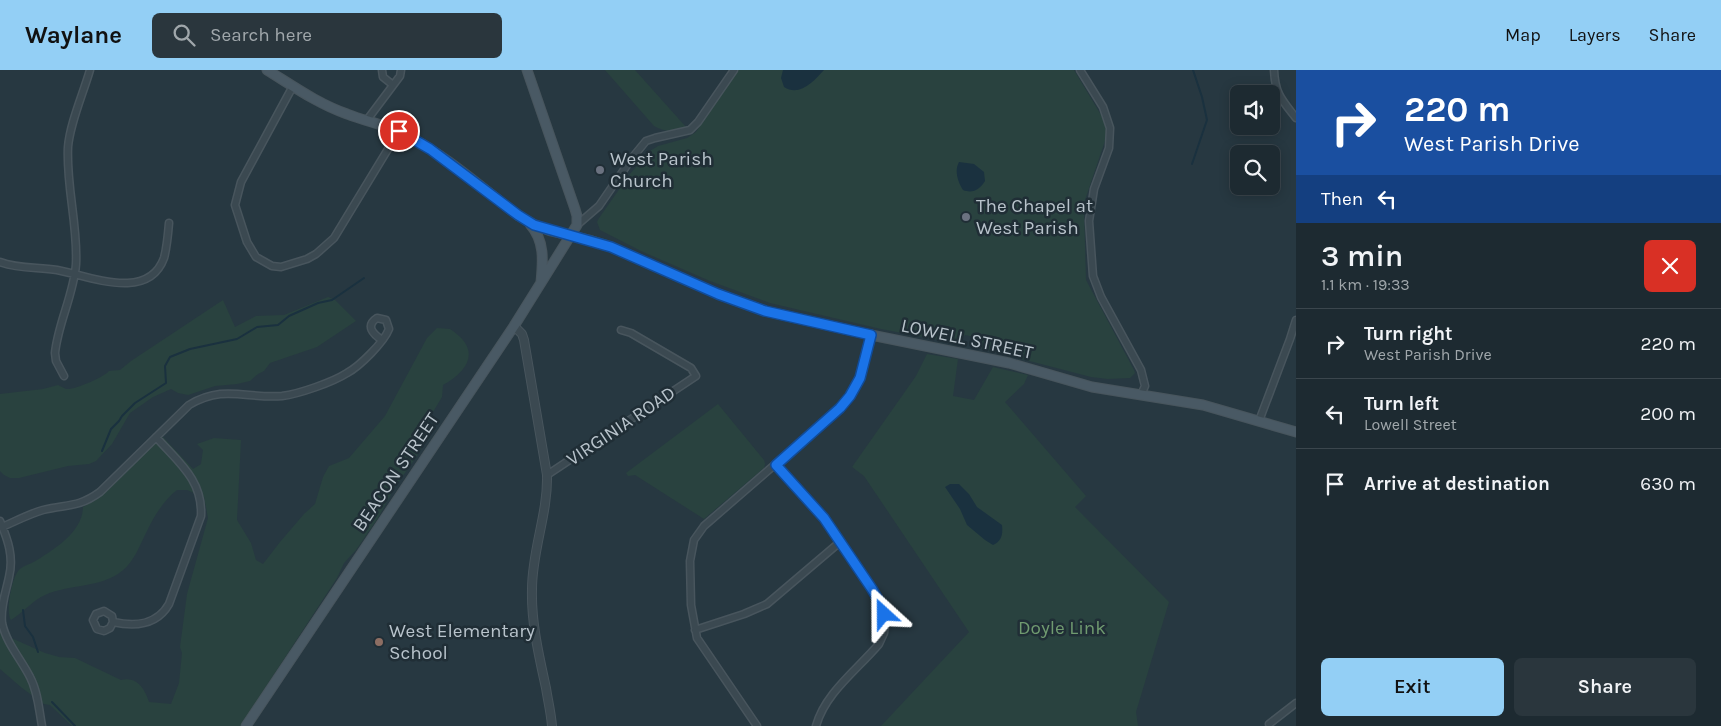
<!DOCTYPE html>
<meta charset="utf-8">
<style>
:root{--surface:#1d2a31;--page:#2a363d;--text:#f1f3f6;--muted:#a0a7ab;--line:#3b464d;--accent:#93cff5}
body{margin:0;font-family:Karla,sans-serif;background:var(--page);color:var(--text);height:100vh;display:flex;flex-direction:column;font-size:19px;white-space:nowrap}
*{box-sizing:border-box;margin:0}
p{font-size:16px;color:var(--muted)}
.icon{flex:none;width:28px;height:28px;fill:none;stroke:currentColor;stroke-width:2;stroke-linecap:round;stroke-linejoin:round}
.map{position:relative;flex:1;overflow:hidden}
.details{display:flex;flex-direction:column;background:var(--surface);width:425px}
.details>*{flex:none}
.top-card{background:#1a4fa0;color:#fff;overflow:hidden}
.fabs{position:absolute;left:1230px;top:15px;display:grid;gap:10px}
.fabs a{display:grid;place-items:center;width:50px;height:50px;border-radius:8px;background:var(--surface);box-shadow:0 2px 12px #0003,0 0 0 1px var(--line);font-size:25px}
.pin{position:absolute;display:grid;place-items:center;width:42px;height:42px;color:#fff;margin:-21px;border:2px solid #fff;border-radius:50%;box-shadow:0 1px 5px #0007}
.me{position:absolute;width:55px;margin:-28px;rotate:336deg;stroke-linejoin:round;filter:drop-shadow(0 0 4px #0008)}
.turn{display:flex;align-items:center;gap:18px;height:105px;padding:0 25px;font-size:22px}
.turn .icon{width:65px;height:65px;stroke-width:2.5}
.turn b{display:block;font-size:35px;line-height:42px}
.then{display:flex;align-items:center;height:48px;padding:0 25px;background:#0003;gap:10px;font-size:19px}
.round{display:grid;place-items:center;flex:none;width:52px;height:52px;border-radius:8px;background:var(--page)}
.summary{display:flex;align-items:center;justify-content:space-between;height:85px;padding:0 25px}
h1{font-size:30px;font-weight:600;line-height:38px}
.action{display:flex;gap:10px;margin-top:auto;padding:10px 25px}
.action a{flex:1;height:58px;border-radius:8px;background:var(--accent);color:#111;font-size:20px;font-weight:600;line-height:58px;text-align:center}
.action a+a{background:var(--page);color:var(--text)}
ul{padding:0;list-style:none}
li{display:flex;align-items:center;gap:15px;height:70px;padding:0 25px;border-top:1px solid var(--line)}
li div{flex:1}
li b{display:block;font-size:19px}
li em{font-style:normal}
header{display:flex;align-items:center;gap:30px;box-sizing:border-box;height:70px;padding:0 25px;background:var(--accent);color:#111}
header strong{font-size:24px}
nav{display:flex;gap:28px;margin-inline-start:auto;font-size:18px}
.search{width:350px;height:45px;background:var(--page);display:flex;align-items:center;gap:12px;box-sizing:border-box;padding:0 18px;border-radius:8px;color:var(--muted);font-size:19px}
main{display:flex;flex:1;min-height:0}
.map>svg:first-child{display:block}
.green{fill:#29423f}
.water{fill:#1a313f}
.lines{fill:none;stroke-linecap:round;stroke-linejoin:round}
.stream{stroke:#1a313f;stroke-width:2}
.minor-casing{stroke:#48555d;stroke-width:9}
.tertiary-casing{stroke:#48555d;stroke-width:10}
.secondary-casing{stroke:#48555d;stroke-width:11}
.minor{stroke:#3b4951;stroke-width:6}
.tertiary{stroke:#3b4951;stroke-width:8}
.secondary{stroke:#495964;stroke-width:9}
.route-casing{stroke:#114b97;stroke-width:12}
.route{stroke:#1a73e8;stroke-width:9}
.worship-dot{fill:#6b7280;stroke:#202e36;stroke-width:2}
.education-dot{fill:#8d6e63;stroke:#202e36;stroke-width:2}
.labels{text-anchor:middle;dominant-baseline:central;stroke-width:5;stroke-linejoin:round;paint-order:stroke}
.poi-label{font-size:19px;fill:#b8c3cb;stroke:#202e36;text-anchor:start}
.street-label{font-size:19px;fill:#b8c3cb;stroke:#202e36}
.park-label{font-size:19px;fill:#709b70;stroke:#202e36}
</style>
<header>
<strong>Waylane</strong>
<div class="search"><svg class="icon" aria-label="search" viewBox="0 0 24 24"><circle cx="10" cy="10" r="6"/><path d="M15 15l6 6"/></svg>Search here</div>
<nav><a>Map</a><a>Layers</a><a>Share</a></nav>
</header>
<main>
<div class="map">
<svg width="1296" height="656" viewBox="0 0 1296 656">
<rect width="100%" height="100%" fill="#273841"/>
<!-- green -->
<path class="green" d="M605,0H635L686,57C675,63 665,62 654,56Z
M738,0H1074L1107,55V65L1085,130L1084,140L1086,210L1134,300L1135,303L1130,308L1108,309L1091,307L980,278V275L976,272L974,267L965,265L961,269L955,270V273L881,259L770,233L710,211L641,181L600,160L597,152L599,148L630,104L650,81L658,76L687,68L696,62Z
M328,227L335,230L356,251L317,277L270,293L264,301L258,304L250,311L237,314L215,316L188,325L178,323L171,319L153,327L130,343L112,374L96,391L89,394L68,396L19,408H10L4,405L0,401V324L43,319L58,315C60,316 64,318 66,319C75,320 104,307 109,301L120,300L131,291L223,230L235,257L256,246L284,245Z
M437,258L450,259C481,279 470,300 443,315L442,327L430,347L424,374L417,386L395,417L378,448L356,480L344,493L337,508L240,656H72L50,635L44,634L22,618L0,599V563L45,583L59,587L75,588L121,610C137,606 145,619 149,632L171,634L179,613L182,583L180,577L187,524L208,448L204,427L187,420H177C165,429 154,446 148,459C140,474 135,491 122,501C101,518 69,514 45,525C33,530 23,543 11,550C5,543 12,505 20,499C24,495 32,494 37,490C55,479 83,461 83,437L94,430L150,377L163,367L193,399L201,394L203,380L197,374L214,368L241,370L237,450L251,473L256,490L263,494L280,472L304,444L315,434L323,407L329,396L349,388L385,346L427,268Z
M927,284L958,289L953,326L974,330L993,297L1028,305L1024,314L1005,332L1086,426L1075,437L1169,532L1136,642L1138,656H881L969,562L864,406L852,397L916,306Z
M718,334L764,390L765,394L764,398L704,449L635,405L628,406L626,403Z"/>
<!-- water -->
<path class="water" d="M783,0H824C814,11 800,27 784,17L781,8Z
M959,92L974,94L984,102L985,111C980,119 973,124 963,120C958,112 954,101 959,92Z
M950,414H959L969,424L977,437L1002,455C1003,464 1002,471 993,475L985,470L967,455L960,439L945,417Z"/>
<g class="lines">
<!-- stream -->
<path class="stream" d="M1192,94L1207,50L1202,27L1193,0
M102,381L111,359L119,351L122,346L135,333L166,313L165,296L170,287L190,279L237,269L257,257L278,255L289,246L318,233L332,230L364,208
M23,540L25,556L33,567L38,582
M52,632L75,656"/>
<!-- minor casing -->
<g class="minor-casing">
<path id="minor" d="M382,0L383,7L393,15
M1080,0L1103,37L1110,58L1109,78L1094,119L1089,151L1093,206L1101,227L1141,300L1145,316L1141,325
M1274,0C1275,24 1282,30 1296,48
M293,16L241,112L235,135L247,172L256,187L272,196L281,197L307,189L316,184L334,168L399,61
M367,50L400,6L401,0
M577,155L599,136L632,88L646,71L655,68L690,60L698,52L734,0
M0,192C18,199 38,197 57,200C89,206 148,232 164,188C167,177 168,165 169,153
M64,306L56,291L55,283C58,253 74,224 76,194C78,155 66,116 68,77C70,53 83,24 90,0
M1259,351L1290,269L1296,250
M776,395L824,448L880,531L884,540L885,553L884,563L879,574C857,600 825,623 816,656
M547,405L696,306L691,298L631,263L621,260
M0,451C8,470 14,487 9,507C6,522 0,537 2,553C6,573 21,589 30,607C38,622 39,640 42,656
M2,457C16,451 29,444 43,440C67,434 78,438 100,422L189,335C224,314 246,329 282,326C299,324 333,312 347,303C360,296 384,272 389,259L386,250L377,248C365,256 373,264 382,270
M113,552L112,546L104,541L96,544L93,550L97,559L104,561L110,558L113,552C136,557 157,555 169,534L201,446C203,410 178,392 156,367
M695,560L744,544L767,534L840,472
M1269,654L1296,633
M757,656L697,568L691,535L690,491L694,470L704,456L840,338L855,319L860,308L871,265"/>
</g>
<!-- tertiary casing -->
<g class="tertiary-casing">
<path id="tertiary" d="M514,256L522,264L524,270L547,405C548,444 532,480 532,519C531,552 539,586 546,618C548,631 551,643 552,656"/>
</g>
<!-- secondary casing -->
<g class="secondary-casing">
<path id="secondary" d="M267,0C293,16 318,34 347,44C367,52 388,55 408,66C448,87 483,119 519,146L535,155L551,161L589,170L611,177L718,224L765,241L871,265L1009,293L1092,317L1203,335L1296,362
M530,154C545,171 543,191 541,212
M246,656L514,256L577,155V146L575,139L527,0"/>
</g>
<!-- minor -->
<use href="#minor" class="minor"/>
<!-- tertiary -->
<use href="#tertiary" class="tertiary"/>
<!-- secondary -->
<use href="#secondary" class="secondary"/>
</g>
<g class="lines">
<!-- route casing -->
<g class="route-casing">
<path id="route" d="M399,61L430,79L518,145L534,155L611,177L718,224L765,241L871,265L860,308L850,326L840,338L776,395L824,448L872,519L883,538L884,544"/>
</g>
<!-- route -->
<use href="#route" class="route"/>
</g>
<!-- markers -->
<g class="worship-dot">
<circle cx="600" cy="100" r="5"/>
<circle cx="966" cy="147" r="5"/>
</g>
<circle class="education-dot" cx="379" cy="572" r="5"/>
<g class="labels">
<!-- poi labels -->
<g class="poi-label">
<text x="610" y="89">West Parish<tspan x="610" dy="22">Church</tspan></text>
<text x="976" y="136">The Chapel at<tspan x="976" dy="22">West Parish</tspan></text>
<text x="389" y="561">West Elementary<tspan x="389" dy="22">School</tspan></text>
</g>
<!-- street labels -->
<g class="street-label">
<text transform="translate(967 269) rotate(12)">LOWELL STREET</text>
<text transform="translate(621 356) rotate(-34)">VIRGINIA ROAD</text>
<text transform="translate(396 402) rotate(-56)">BEACON STREET</text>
</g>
<!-- park labels -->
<g class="park-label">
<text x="1062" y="558">Doyle Link</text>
</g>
</g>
</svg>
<div class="fabs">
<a><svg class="icon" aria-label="sound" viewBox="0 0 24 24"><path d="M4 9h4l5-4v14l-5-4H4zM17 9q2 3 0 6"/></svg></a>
<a><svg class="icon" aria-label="search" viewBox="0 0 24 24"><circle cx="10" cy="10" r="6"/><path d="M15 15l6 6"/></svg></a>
</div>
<div class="pin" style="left:399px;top:61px;background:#d93025"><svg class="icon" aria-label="arrive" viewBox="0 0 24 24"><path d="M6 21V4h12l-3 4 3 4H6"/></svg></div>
<svg class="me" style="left:884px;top:544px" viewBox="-20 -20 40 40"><path d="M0-17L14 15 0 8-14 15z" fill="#1a73e8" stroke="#fff" stroke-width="4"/></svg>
</div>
<section class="details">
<div class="top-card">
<div class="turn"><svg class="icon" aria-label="right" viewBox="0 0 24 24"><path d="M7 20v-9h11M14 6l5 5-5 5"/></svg><div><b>220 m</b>West Parish Drive</div></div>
<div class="then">Then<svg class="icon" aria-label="left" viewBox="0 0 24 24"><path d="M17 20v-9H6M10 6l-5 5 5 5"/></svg></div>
</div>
<div class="summary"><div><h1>3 min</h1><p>1.1 km · 19:33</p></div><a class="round" style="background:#d93025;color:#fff"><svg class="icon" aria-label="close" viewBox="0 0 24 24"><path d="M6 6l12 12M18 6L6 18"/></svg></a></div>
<ul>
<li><svg class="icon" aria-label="right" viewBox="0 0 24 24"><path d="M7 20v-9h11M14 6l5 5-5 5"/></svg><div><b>Turn right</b><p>West Parish Drive</p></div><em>220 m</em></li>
<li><svg class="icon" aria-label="left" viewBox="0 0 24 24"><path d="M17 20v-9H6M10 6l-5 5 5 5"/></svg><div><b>Turn left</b><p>Lowell Street</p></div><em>200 m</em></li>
<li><svg class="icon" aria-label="arrive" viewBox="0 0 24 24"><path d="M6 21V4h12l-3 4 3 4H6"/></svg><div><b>Arrive at destination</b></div><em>630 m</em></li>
</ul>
<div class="action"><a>Exit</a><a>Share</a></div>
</section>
</main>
